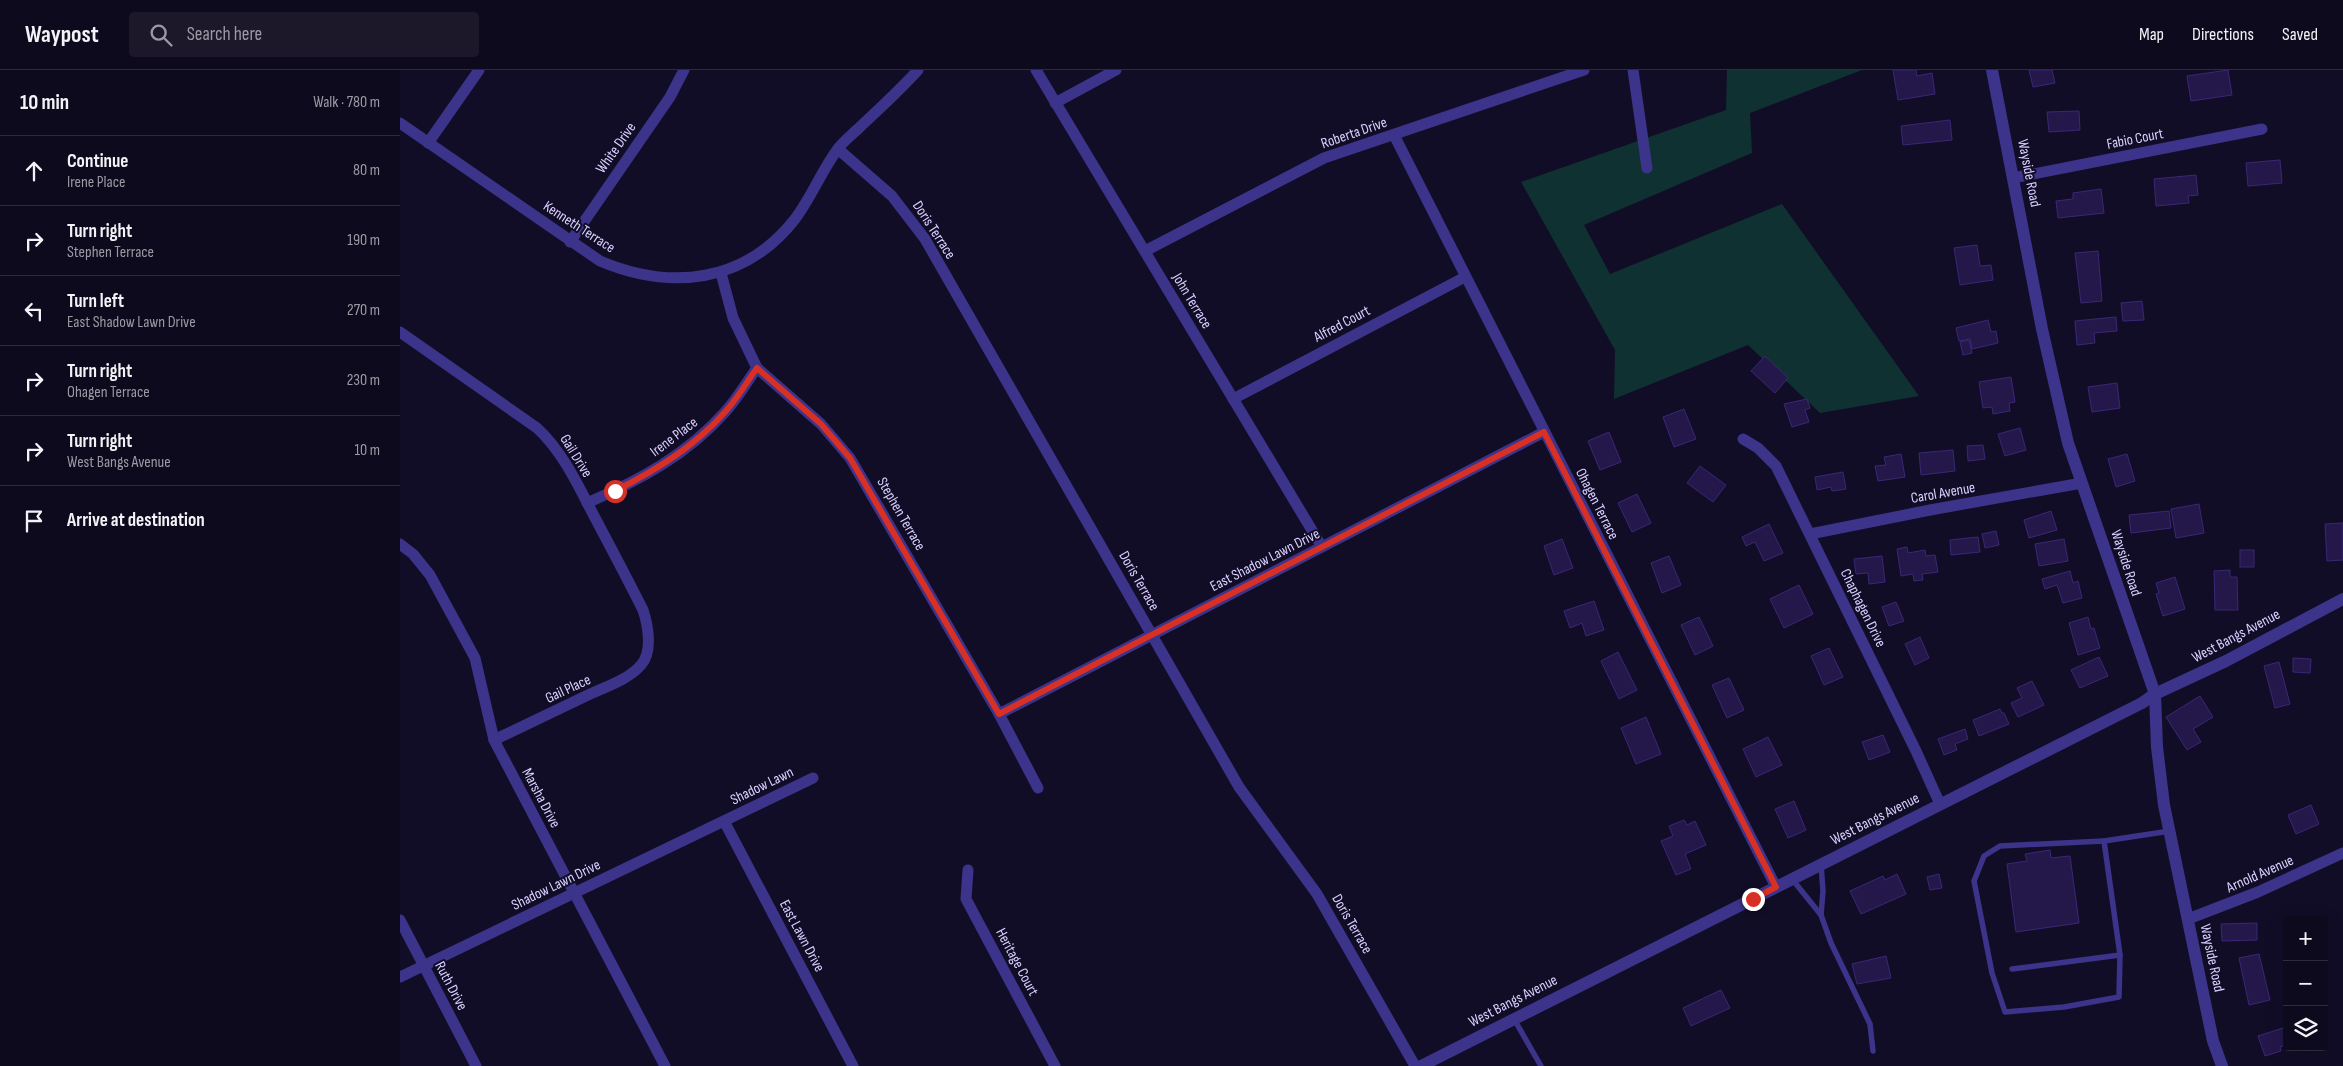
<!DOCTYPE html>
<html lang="en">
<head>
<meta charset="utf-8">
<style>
  :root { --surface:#0e0a1d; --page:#1c182a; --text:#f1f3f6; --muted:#9b9aa4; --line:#2e2b3b }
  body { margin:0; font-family:"Sofia Sans Condensed",sans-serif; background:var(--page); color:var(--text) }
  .controls { position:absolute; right:15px; bottom:15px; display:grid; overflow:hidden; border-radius:5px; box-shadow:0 5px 20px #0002 }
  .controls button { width:45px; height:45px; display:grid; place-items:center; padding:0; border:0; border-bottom:1px solid var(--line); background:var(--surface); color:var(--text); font:25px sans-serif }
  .stop { position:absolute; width:15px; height:15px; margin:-11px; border:4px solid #d93025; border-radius:50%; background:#fff }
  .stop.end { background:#d93025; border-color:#fff; box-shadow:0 1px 5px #0008 }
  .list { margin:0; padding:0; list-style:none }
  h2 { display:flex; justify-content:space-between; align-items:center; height:65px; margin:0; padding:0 20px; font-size:21px }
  h2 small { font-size:16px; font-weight:400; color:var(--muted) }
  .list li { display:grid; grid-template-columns:32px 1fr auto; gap:15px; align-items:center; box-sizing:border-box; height:70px; padding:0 20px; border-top:1px solid var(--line) }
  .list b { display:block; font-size:19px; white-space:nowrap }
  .list p { margin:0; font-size:16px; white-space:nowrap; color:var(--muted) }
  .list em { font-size:16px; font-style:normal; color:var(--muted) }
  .icon { flex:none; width:28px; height:28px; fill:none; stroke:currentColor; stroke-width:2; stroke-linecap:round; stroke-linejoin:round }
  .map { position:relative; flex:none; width:1943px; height:996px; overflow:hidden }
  header { display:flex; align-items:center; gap:30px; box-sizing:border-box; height:70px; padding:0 25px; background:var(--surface); border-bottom:1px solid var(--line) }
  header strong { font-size:24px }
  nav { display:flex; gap:28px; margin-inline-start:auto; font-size:18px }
  .search { width:350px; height:45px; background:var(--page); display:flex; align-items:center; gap:12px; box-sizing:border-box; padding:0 18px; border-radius:5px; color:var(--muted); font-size:19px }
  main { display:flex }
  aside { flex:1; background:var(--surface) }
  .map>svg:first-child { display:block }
  .green { fill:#0f3131 }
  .building { fill:#241749; stroke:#3b2777 }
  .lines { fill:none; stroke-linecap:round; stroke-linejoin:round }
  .service { stroke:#3b348a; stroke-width:5.5 }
  .minor { stroke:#3b348a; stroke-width:11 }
  .tertiary { stroke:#3b348a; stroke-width:12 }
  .route { stroke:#d93025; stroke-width:6 }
  .labels { text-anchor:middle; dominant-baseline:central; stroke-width:4; stroke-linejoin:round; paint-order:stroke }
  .street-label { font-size:15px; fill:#dad2ff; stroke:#120d27 }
</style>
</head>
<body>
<header>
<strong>Waypost</strong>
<div class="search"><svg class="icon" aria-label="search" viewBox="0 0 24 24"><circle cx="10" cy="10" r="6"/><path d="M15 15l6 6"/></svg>Search here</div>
<nav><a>Map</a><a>Directions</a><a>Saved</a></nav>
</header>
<main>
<aside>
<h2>10 min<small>Walk · 780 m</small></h2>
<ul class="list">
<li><svg class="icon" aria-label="ahead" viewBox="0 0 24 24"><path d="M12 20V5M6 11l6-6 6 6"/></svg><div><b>Continue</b><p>Irene Place</p></div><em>80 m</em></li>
<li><svg class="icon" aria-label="right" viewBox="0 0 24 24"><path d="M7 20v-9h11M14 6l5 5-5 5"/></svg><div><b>Turn right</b><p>Stephen Terrace</p></div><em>190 m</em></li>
<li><svg class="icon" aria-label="left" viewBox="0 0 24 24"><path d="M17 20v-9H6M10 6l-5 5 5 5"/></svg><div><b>Turn left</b><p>East Shadow Lawn Drive</p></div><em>270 m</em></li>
<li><svg class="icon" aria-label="right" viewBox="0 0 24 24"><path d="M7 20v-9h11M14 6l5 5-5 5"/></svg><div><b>Turn right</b><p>Ohagen Terrace</p></div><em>230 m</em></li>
<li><svg class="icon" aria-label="right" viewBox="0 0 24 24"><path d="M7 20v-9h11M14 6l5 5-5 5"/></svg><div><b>Turn right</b><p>West Bangs Avenue</p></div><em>10 m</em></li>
<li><svg class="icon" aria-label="arrive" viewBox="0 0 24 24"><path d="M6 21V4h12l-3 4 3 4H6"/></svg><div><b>Arrive at destination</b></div></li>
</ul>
</aside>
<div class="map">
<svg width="1943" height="996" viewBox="0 0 1943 996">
  <rect width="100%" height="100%" fill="#120d27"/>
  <path class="green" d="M1327,0H1462L1350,43L1352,83L1184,155L1210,204L1382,134L1519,326L1420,343L1348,275L1214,329L1215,280L1121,112L1326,40Z"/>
  <g class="building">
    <path d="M1493,0H1516L1517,6L1532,3L1535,24L1498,30Z"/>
    <path d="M1629,0H1652L1655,13L1633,17Z"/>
    <path d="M1828,0L1832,25L1791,31L1787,6Z"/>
    <path d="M1679,41L1680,60L1649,62L1647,42Z"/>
    <path d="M1550,50L1552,70L1503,75L1501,56Z"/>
    <path d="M1880,90L1882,113L1848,116L1846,93Z"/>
    <path d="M1796,105L1798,125L1788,126L1789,133L1756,136L1754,109Z"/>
    <path d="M1701,119L1704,143L1658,148L1656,131L1673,129V123Z"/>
    <path d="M1577,175L1580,196L1591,195L1593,210L1560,215L1554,178Z"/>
    <path d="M1698,181L1702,231L1681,233L1675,183Z"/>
    <path d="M1742,231L1744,250L1723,251L1721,233Z"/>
    <path d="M1716,247L1717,261L1694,263L1695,273L1677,275L1675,251Z"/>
    <path d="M1588,250L1591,262L1596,261L1598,273L1572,279L1570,269L1559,271L1556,258Z"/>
    <path d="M1569,270L1572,283L1563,285L1560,272Z"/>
    <path d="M1365,286L1388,308L1375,323L1351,301Z"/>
    <path d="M1611,307L1615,332L1609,333L1610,341L1593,344L1592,337L1583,338L1579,312Z"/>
    <path d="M1717,313L1720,338L1692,342L1688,317Z"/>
    <path d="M1407,329L1410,338L1405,340L1409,352L1392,357L1384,334Z"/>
    <path d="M1284,339L1296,369L1274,377L1263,347Z"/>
    <path d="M1620,358L1626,380L1605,386L1598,364Z"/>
    <path d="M1209,362L1221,392L1200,400L1188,371Z"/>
    <path d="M1583,375L1585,389L1568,391L1567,376Z"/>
    <path d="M1553,380L1555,401L1521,405L1519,383Z"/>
    <path d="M1501,384L1505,407L1478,411L1475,396L1486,395L1484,387Z"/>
    <path d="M1727,384L1735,411L1716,417L1708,389Z"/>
    <path d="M1300,396L1326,415L1313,432L1287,413Z"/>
    <path d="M1443,402L1446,419L1432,421L1431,417L1417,420L1415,407Z"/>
    <path d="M1237,424L1251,453L1232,462L1218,433Z"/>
    <path d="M1799,434L1804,463L1776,468L1771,439Z"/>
    <path d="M1651,441L1657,460L1629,468L1624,450Z"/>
    <path d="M1769,441L1771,458L1731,463L1729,445Z"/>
    <path d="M1943,453V490L1927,491L1925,454Z"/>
    <path d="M1369,454L1383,483L1364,491L1355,472L1346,476L1342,467Z"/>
    <path d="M1596,461L1599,475L1585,478L1582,464Z"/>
    <path d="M1578,467L1580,482L1551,485L1550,470Z"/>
    <path d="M1162,469L1173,498L1154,505L1144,476Z"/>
    <path d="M1664,469L1668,491L1639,496L1635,474Z"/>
    <path d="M1507,477L1508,483L1525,480L1526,486L1535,485L1538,502L1522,504L1523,510L1514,511L1513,504L1501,506L1497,479Z"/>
    <rect x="1840" y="480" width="14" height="17"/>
    <path d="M1269,486L1281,515L1262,523L1251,493Z"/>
    <path d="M1482,486L1485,512L1469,514L1468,503L1456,504L1454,489Z"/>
    <path d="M1830,500V507H1837L1838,540H1815L1814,501Z"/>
    <path d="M1670,501L1673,513L1678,511L1682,528L1663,533L1657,515L1645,519L1642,509Z"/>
    <path d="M1775,507L1785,539L1763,546L1756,524L1759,523L1756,513Z"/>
    <path d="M1399,515L1413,544L1384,558L1370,529Z"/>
    <path d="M1194,531L1204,560L1186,566L1182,553L1170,558L1164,541Z"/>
    <path d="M1496,532L1504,551L1489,556L1482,537Z"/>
    <path d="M1299,547L1313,576L1295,585L1281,555Z"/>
    <path d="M1688,547L1691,559L1694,558L1700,578L1678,585L1669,553Z"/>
    <path d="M1520,567L1529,588L1515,595L1505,574Z"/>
    <path d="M1429,578L1443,607L1424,615L1411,586Z"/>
    <path d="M1218,582L1237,620L1219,629L1201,591Z"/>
    <path d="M1699,587L1708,606L1680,618L1671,600Z"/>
    <path d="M1893,588L1911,589L1910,603L1893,602Z"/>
    <path d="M1879,592L1890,634L1875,638L1864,596Z"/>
    <path d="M1329,608L1344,640L1327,648L1312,615Z"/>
    <path d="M1632,611L1644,635L1618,647L1611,633L1622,628L1617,618Z"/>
    <path d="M1800,626L1813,647L1793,659L1801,672L1787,680L1766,647Z"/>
    <path d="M1600,639L1602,643H1604L1609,654L1579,666L1573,650Z"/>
    <path d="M1246,647L1261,684L1236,694L1221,658Z"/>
    <path d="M1565,659L1568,669L1555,674L1557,680L1544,685L1538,669Z"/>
    <path d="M1483,665L1490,682L1469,690L1462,672Z"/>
    <path d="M1368,667L1382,695L1356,707L1343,679Z"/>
    <path d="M1394,731L1406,760L1388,768L1375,739Z"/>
    <path d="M1911,735L1919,754L1896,764L1888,745Z"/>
    <path d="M1284,750L1287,755L1295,751L1306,775L1285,784L1291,799L1276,805L1261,771L1273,766L1269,756Z"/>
    <path d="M1650,780L1651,788L1670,786L1679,853L1616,862L1607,794L1627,791L1625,784Z"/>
    <path d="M1497,804L1506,824L1461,844L1450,821L1483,806L1485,810Z"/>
    <path d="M1539,804L1542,818L1530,820L1527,807Z"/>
    <path d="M1857,853V870L1822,871L1821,854Z"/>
    <path d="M1859,884L1870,930L1849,935L1839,888Z"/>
    <path d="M1486,886L1491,908L1457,914L1452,894Z"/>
    <path d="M1321,920L1330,938L1291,956L1283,938Z"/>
    <path d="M1886,957L1887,975L1880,977L1881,981L1865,986L1858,966Z"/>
  </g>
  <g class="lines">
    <g class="service">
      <path d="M1704,771L1600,776L1584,786L1574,811L1592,903L1605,942L1664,937L1719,927L1720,885"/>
      <path d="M1392,809L1421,845L1431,873L1470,954L1473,981"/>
      <path d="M1421,845L1423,821L1421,794"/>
      <path d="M1612,899L1720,885L1704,771L1770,761"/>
      <path d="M1114,949L1141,996"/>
    </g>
    <g class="minor">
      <path d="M636,0L922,477"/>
      <path d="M1233,0L1247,98"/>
      <path d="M655,33L716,0"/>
      <path d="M0,53L200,191C271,221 345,213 395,149C411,128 421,102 437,80C443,71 453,64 461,56C480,38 500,20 518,0"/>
      <path d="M994,65L1376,817"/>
      <path d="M28,73L79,0"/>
      <path d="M438,79L492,126L525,169L839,717L917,824L1015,996"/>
      <path d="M1613,108L1862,59"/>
      <path d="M170,172L270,27L284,0"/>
      <path d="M745,181L924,88L1184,0"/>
      <path d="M321,203L333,248L357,298L421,354L450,388L599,644L638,718"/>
      <path d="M0,262L137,358C162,381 177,413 193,444C210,476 227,508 243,540C248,555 253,582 241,595C228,610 205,617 188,625C157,640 126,655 94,670"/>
      <path d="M833,329L1065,207"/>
      <path d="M1343,369L1358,378L1376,396L1516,681L1540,734"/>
      <path d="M187,433C238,411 287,385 325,342C337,329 346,313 357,298"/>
      <path d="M1410,464L1530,440L1682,413"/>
      <path d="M0,474L13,484L30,505L75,588L94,670L265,996"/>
      <path d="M599,644L1144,362"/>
      <path d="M324,751L453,996"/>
      <path d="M568,800L566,829L655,996"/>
      <path d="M1788,849L1858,822L1943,783"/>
      <path d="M0,850L76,996"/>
      <path d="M0,907L413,708"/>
    </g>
    <g class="tertiary">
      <path d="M1592,0L1642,259L1668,373L1755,624L1757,677L1764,735L1813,971L1822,996"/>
      <path d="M1021,996L1742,633L1755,624L1826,591L1943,529"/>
    </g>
  </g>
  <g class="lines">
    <path class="route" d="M215,421C256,400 294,377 325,342C337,329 346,313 357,298L421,354L450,388L599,644L1144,362L1376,817L1353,829"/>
  </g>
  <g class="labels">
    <g class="street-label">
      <text transform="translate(954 63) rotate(-19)">Roberta Drive</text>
      <text transform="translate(1735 69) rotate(-11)">Fabio Court</text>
      <text transform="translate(216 78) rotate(-55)">White Drive</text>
      <text transform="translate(1629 103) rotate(79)">Wayside Road</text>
      <text transform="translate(179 157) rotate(33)">Kenneth Terrace</text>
      <text transform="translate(534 160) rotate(57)">Doris Terrace</text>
      <text transform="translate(792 231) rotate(59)">John Terrace</text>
      <text transform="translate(942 254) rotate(-28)">Alfred Court</text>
      <text transform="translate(274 367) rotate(-37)">Irene Place</text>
      <text transform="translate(176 386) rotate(58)">Gail Drive</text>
      <text transform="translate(1543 423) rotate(-10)">Carol Avenue</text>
      <text transform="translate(1197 434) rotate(63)">Ohagen Terrace</text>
      <text transform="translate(501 444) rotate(60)">Stephen Terrace</text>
      <text transform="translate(865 490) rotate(-27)">East Shadow Lawn Drive</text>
      <text transform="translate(1726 493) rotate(72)">Wayside Road</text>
      <text transform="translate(739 511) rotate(60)">Doris Terrace</text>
      <text transform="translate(1463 538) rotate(64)">Chaphagen Drive</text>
      <text transform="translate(1836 566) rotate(-28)">West Bangs Avenue</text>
      <text transform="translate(168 619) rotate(-25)">Gail Place</text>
      <text transform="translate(362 716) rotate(-26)">Shadow Lawn</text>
      <text transform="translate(141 728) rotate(62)">Marsha Drive</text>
      <text transform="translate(1475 749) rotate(-27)">West Bangs Avenue</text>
      <text transform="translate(1860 804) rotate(-24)">Arnold Avenue</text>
      <text transform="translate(156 815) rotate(-26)">Shadow Lawn Drive</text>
      <text transform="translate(952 854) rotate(60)">Doris Terrace</text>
      <text transform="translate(402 866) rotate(62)">East Lawn Drive</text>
      <text transform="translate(1812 888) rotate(78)">Wayside Road</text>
      <text transform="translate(617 892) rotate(62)">Heritage Court</text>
      <text transform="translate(51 916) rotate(62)">Ruth Drive</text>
      <text transform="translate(1113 931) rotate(-27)">West Bangs Avenue</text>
    </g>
  </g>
</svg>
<div class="controls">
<button>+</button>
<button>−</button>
<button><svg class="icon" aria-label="layers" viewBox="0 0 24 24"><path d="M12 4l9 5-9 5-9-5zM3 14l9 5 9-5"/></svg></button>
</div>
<div class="stop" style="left:215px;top:421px"></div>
<div class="stop end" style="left:1353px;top:829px"></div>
</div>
</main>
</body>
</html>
